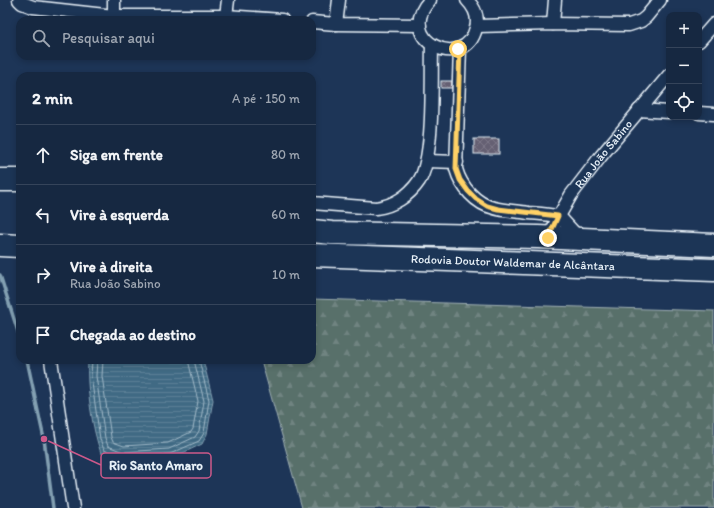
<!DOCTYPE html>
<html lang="pt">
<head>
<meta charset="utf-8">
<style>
  :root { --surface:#162841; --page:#23344c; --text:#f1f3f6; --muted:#9ea6b1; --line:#35445a }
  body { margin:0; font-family:Itim,sans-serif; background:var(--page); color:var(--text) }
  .controls { position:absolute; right:12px; top:12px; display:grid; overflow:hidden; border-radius:8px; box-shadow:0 2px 6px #0003 }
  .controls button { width:36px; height:36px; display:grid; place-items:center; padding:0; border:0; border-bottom:1px solid var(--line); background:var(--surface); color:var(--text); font:20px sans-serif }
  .stop { position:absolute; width:12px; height:12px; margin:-9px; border:3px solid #ffd166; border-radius:50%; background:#fff }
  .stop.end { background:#ffd166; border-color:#fff; box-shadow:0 1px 4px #0008 }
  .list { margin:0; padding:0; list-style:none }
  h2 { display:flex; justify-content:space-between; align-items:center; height:52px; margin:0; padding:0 16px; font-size:17px }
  h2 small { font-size:13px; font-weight:400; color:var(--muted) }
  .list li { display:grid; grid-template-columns:26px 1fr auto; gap:12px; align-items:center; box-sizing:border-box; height:60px; padding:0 16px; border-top:1px solid var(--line) }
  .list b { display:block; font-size:15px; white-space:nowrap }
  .list p { margin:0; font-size:13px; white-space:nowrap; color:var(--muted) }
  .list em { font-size:13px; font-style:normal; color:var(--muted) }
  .icon { flex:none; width:22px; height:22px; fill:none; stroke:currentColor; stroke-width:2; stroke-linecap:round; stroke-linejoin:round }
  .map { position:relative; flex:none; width:714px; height:508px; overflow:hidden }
  .search { position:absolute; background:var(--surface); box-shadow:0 2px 6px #0003; left:16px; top:16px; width:300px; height:44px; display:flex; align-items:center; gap:10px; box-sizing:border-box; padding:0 14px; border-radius:12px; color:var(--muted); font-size:15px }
  .panel { position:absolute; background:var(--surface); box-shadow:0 2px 6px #0003; left:16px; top:72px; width:300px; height:292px; border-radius:12px }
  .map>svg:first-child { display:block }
  .forest { fill:url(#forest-firs); stroke:#a0b0b2 }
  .water { fill:url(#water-rules); stroke:#83a0b2 }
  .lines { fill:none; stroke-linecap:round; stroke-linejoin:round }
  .shore { stroke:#a4bbca; stroke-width:1 }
  .stream { stroke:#83a0b2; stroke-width:3.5 }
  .building { fill:url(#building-cross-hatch); stroke:#e8f1f8 }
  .street-casing { stroke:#e8f1f8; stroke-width:15 }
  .highway-casing { stroke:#e8f1f8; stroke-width:25 }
  .street { stroke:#1d3557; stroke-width:12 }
  .highway { stroke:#1d3557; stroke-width:22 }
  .route { stroke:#ffd166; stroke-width:5 }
  .labels { text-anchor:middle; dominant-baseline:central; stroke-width:3; stroke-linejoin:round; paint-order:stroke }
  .street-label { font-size:12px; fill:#e8f1f8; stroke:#1d3557 }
  .leader { fill:none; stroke:#cd598a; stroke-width:1.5 }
  .callout-dot { fill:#cd598a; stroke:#1d3557; stroke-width:1.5 }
  .callout { fill:#1d3557; stroke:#cd598a; stroke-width:1.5 }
  .callout-label { font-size:13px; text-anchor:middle; font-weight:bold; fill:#e8f1f8 }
</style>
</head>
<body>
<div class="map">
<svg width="714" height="508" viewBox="0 0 714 508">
  <defs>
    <pattern id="forest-firs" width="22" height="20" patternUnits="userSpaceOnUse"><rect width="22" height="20" fill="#586f6b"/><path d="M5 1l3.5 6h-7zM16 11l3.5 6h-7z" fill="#708481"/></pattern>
    <pattern id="water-rules" width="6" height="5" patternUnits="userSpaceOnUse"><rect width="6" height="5" fill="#3f6a84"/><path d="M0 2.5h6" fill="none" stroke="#5b8096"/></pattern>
    <pattern id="building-cross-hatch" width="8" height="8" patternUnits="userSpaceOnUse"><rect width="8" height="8" fill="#656073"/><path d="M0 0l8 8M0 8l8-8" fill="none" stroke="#7b7788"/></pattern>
  </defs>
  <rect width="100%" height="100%" fill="#1d3557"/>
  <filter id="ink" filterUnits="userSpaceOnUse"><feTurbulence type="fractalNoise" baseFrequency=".025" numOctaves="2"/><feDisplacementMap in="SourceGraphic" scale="8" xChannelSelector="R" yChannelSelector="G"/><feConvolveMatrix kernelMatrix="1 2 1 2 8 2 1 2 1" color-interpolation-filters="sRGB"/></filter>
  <g filter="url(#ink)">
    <path class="forest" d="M312,299L714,311V508H302L261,360H312Z"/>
    <path class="water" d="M88,360H203L213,400L207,434L202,444L172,458L121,462L101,453C92,429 86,386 88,360Z"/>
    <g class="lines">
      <g class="shore">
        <path d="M92,360L91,376L100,439L104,450L122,457L170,454L199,441L204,433L209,400L199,360"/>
        <path d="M97,360L96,376L105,438L108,446L123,452L169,449L195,437L199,431L204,401L194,360"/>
        <path d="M103,360L102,376L111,437L113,442L124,446L168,443L191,432L193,429L198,401L188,360"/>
      </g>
      <g class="stream">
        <path d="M0,275L20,338"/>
        <path d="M27,360L44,439L53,508"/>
      </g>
    </g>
    <g class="building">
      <rect x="441" y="81" width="11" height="7"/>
      <rect x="474" y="139" width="25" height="15"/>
    </g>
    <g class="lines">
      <defs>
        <g id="street">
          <path d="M19,0L22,3L33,7L114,16H226L282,20"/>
          <path d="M430,0C393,40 465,74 476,28C479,17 474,7 467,0"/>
          <path d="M114,16V0"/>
          <path d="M226,16L228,0"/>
          <path d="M312,22L336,24L420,25"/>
          <path d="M336,24L339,0"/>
          <path d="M553,24L555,0"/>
          <path d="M477,26L553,24L629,25L641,21L646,17L660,0"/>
          <path d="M699,41L714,24"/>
          <path d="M460,48L456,169C461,187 476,204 494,208C504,211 516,211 528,213C538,213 548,215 559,216L580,239"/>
          <path d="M639,110L669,112"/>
          <path d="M699,113L714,114"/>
          <path d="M427,161L457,162"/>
          <path d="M312,203L376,208C393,206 409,196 419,181C435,157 431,76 432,45"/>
          <path id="s1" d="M548,239L559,216L571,195L601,156L669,75"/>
          <path d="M51,360L73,508"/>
        </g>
        <g id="highway">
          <path d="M0,180H20"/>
          <path d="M312,231L332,233L538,237L714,245"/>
          <path d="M0,245L20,246"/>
          <path id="s2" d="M312,255L714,270"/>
        </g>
      </defs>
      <use href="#street" class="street-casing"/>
      <use href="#highway" class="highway-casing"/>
      <use href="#street" class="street"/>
      <use href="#highway" class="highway"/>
    </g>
  </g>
  <g class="lines" filter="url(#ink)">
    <path class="route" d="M458,49L460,48L456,169L460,180L468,191L476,199L487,206L498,209L558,216L548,238"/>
  </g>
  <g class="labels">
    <g class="street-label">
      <text stroke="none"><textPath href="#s1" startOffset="102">Rua João Sabino</textPath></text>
      <text stroke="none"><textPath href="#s2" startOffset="201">Rodovia Doutor Waldemar de Alcântara</textPath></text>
    </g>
  </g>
  <path class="leader" d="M44 439L101 465"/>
  <circle class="callout-dot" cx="44" cy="439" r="4"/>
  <rect class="callout" x="101" y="453" width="110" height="25" rx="4"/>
  <g class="callout-label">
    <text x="156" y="470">Rio Santo Amaro</text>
  </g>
</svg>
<div class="controls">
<button>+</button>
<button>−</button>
<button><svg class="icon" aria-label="locate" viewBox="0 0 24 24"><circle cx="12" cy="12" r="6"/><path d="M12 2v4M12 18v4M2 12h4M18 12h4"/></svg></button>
</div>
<div class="stop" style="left:458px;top:49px"></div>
<div class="stop end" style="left:548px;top:238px"></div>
<div class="search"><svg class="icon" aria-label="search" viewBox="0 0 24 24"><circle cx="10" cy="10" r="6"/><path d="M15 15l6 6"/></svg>Pesquisar aqui</div>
<section class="panel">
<h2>2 min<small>A pé · 150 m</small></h2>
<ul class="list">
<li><svg class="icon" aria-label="ahead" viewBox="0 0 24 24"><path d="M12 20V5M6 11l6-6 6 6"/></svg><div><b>Siga em frente</b></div><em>80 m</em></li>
<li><svg class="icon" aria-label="left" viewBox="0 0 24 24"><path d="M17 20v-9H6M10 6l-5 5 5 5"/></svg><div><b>Vire à esquerda</b></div><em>60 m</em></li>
<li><svg class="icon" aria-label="right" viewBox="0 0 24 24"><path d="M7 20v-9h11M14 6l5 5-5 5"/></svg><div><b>Vire à direita</b><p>Rua João Sabino</p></div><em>10 m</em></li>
<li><svg class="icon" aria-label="arrive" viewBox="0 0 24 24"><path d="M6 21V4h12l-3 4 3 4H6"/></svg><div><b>Chegada ao destino</b></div></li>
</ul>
</section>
</div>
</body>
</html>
